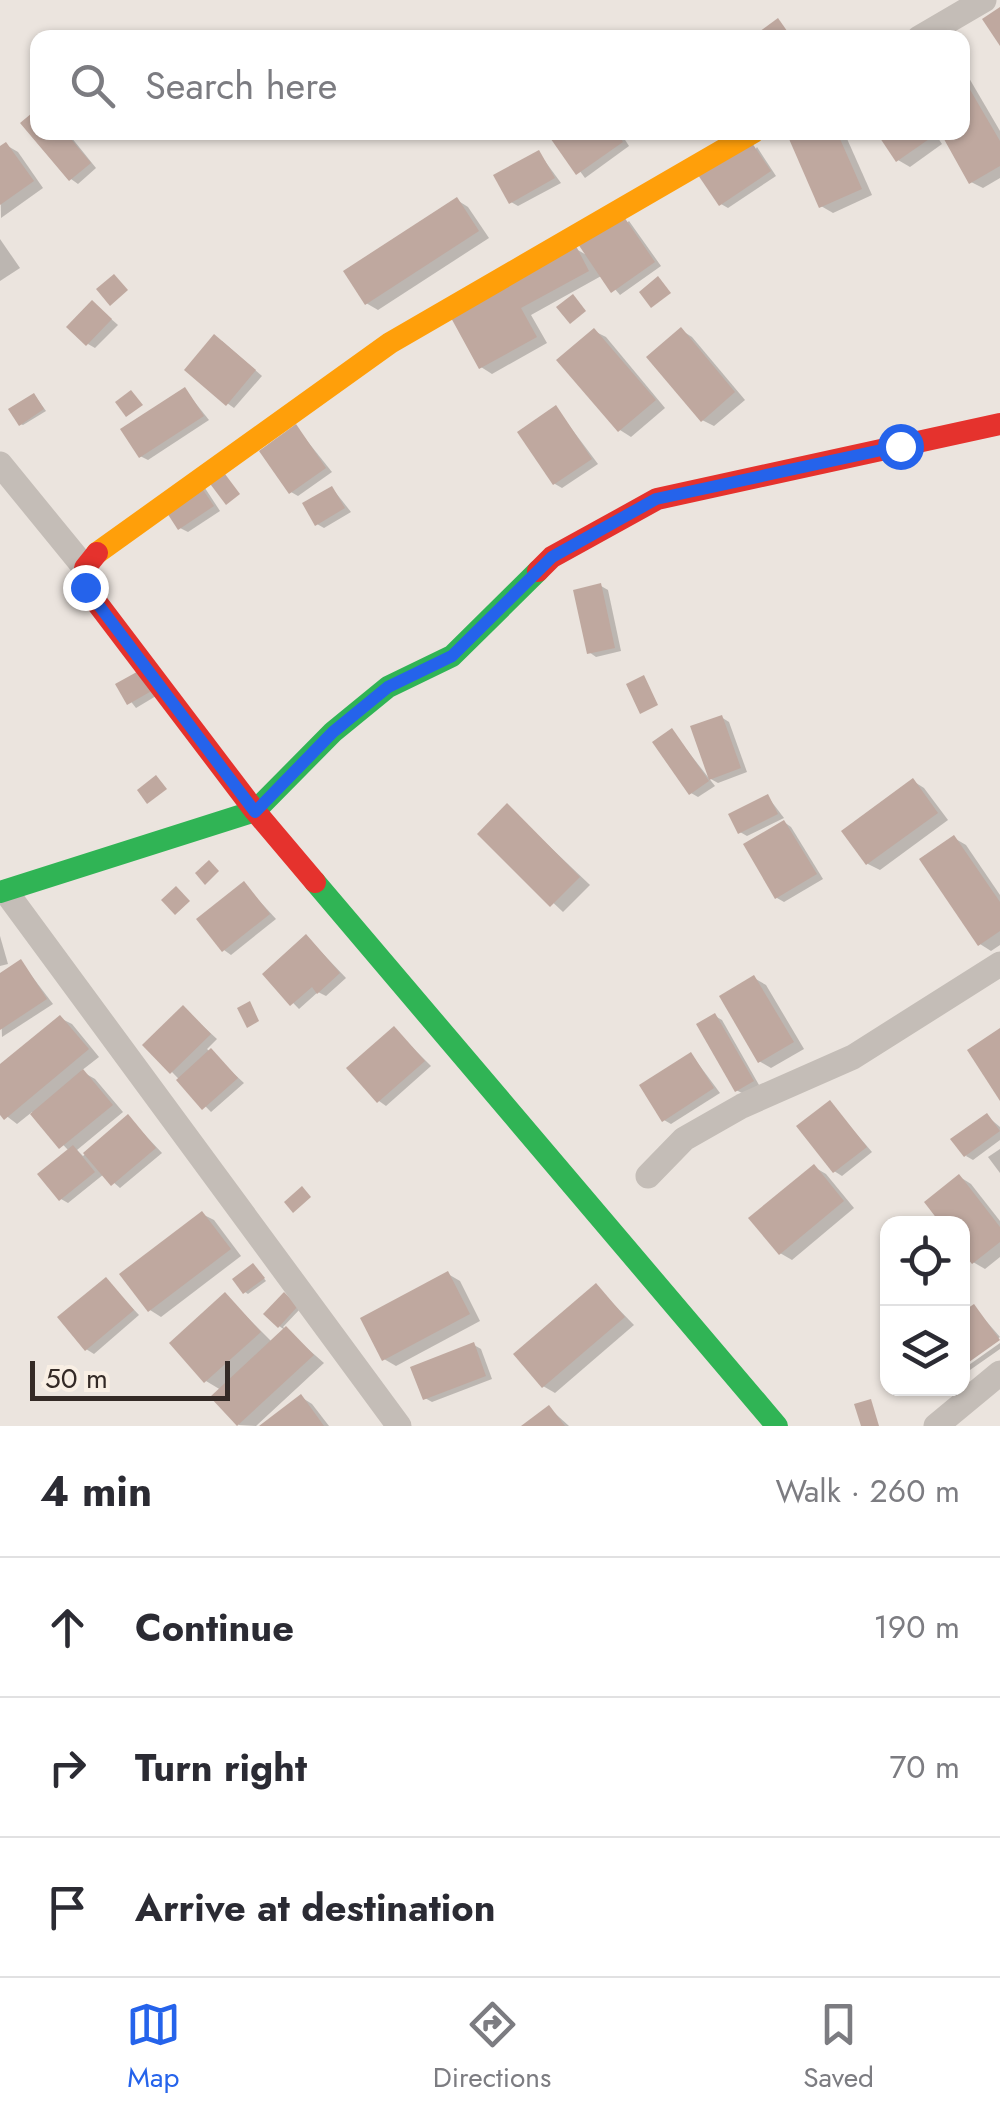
<!DOCTYPE html>
<html lang="en">
<head>
<meta charset="utf-8">
<style>
  :root { --surface:#fff; --page:#f2f2f3; --text:#2b2b33; --muted:#7c7c81; --line:#e1e1e2; --accent:#2563eb }
  body { margin:0; font-family:Jost,sans-serif; background:var(--page); color:var(--text) }
  .controls { position:absolute; right:30px; bottom:30px; display:grid; overflow:hidden; border-radius:20px; box-shadow:0 2px 8px #0004 }
  .controls button { width:90px; height:90px; display:grid; place-items:center; padding:0; border:0; border-bottom:2px solid var(--line); background:var(--surface); color:var(--text); font:50px sans-serif }
  .scale { position:absolute; left:30px; bottom:25px; width:200px; box-sizing:border-box; padding-left:10px; border:5px solid #342a26; border-top:0; font-size:28px; line-height:35px; white-space:nowrap; color:#342a26; -webkit-text-stroke:8px #f9efe4; paint-order:stroke }
  .stop { position:absolute; width:30px; height:30px; margin:-22px; border:8px solid #2563eb; border-radius:50%; background:#fff }
  .stop.end { background:#2563eb; border-color:#fff; box-shadow:0 2px 10px #0008 }
  .list { margin:0; padding:0; list-style:none }
  h2 { display:flex; justify-content:space-between; align-items:center; height:130px; margin:0; padding:0 40px; font-size:42px }
  h2 small { font-size:32px; font-weight:400; color:var(--muted) }
  .list li { display:grid; grid-template-columns:65px 1fr auto; gap:30px; align-items:center; box-sizing:border-box; height:140px; padding:0 40px; border-top:2px solid var(--line) }
  .list b { display:block; font-size:38px; white-space:nowrap }
  .list em { font-size:32px; font-style:normal; color:var(--muted) }
  .icon { flex:none; width:55px; height:55px; fill:none; stroke:currentColor; stroke-width:2; stroke-linecap:round; stroke-linejoin:round }
  .map { position:relative; flex:none; width:1000px; height:1426px; overflow:hidden }
  .search { position:absolute; background:var(--surface); box-shadow:0 2px 8px #0004; left:30px; right:30px; top:30px; height:110px; display:flex; align-items:center; gap:25px; box-sizing:border-box; padding:0 35px; border-radius:20px; color:var(--muted); font-size:38px }
  .sheet { height:550px; background:var(--surface) }
  nav { display:flex; justify-content:space-around; align-items:center; box-sizing:border-box; height:140px; border-top:2px solid var(--line); background:var(--surface); font-size:28px; color:var(--muted) }
  nav a { display:grid; justify-items:center; gap:5px }
  nav .on { color:var(--accent) }
  .map>svg:first-child { display:block }
  .shadow { fill:#0003 }
  .building { fill:#bfa89f }
  .lines { fill:none; stroke-linecap:round; stroke-linejoin:round }
  .street { stroke:#c4bdb7; stroke-width:25 }
  .fast { stroke:#30b455; stroke-width:22 }
  .slow { stroke:#ff9f0a; stroke-width:22 }
  .jam { stroke:#e5322d; stroke-width:22 }
  .route { stroke:#2563eb; stroke-width:12 }
</style>
</head>
<body>
<div class="map">
<svg width="1000" height="1426" viewBox="0 0 1000 1426">
  <rect width="100%" height="100%" fill="#ebe4de"/>
  <g class="shadow">
    <path d="M962,66L1000,131V178L983,188L971,182L962,132Z"/>
    <path d="M23,123L38,132H67L96,168L78,184L71,179Z"/>
    <path d="M551,132H620L629,146L585,178Z"/>
    <path d="M789,132H844L872,195L833,213L821,206Z"/>
    <path d="M879,132H934L942,144L910,167L898,160Z"/>
    <path d="M6,145L18,152L43,188L1,218L0,149Z"/>
    <path d="M757,147L776,176L728,208L721,204Z"/>
    <path d="M539,153L561,183L518,206L511,202Z"/>
    <path d="M457,200L468,207L489,238L378,310L366,303Z"/>
    <path d="M629,221L661,266L620,295L603,275L531,315L547,343L492,374L481,367L453,317L576,249L590,257Z"/>
    <path d="M0,239L20,268L0,281Z"/>
    <path d="M93,303L118,325L95,348L88,344Z"/>
    <path d="M681,330L692,337L745,400L714,426L702,420Z"/>
    <path d="M594,331L606,337L665,408L631,437L620,430L560,360Z"/>
    <path d="M222,341L262,376L234,408L227,403Z"/>
    <path d="M185,390L209,420L148,460L140,456Z"/>
    <path d="M36,397L46,411L23,425L20,424Z"/>
    <path d="M556,408L598,464L562,488L555,484Z"/>
    <path d="M296,427L332,472L298,496L291,492Z"/>
    <path d="M203,485L220,511L188,532L180,528Z"/>
    <path d="M332,488L351,512L324,528L317,524Z"/>
    <path d="M601,586L608,590L621,651L596,657L589,652Z"/>
    <path d="M118,685L161,693L136,708Z"/>
    <path d="M721,717L729,722L747,772L718,783L709,778Z"/>
    <path d="M672,731L715,786L698,797L691,793Z"/>
    <path d="M913,781L924,788L948,820L880,870L868,864L845,832Z"/>
    <path d="M768,797L784,818L747,836L740,832Z"/>
    <path d="M507,806L590,885L563,912L480,834Z"/>
    <path d="M784,822L791,827L823,879L784,902L777,898Z"/>
    <path d="M954,838L966,845L1000,895V945L991,951L980,944Z"/>
    <path d="M244,884L276,919L231,955L224,950Z"/>
    <path d="M0,936L8,964L0,966Z"/>
    <path d="M307,937L346,978L326,996L318,992L299,1009L265,974Z"/>
    <path d="M21,962L53,1004L2,1037L0,976Z"/>
    <path d="M754,978L766,985L804,1049L771,1068L759,1061Z"/>
    <path d="M183,1008L217,1039L207,1049L244,1083L211,1112L172,1072Z"/>
    <path d="M715,1016L722,1020L759,1085L744,1094L736,1090Z"/>
    <path d="M60,1018L72,1024L99,1057L81,1071L95,1079L123,1112L77,1150L83,1156L128,1117L162,1153L120,1188L104,1174L68,1203L61,1199L69,1151L32,1112L17,1124L0,1111V1068Z"/>
    <path d="M394,1029L431,1066L386,1106L379,1101Z"/>
    <path d="M691,1054L720,1093L671,1124L664,1120Z"/>
    <path d="M830,1103L872,1152L842,1176L834,1171Z"/>
    <path d="M987,1116L1000,1127V1140L973,1160L966,1156Z"/>
    <path d="M1000,1149V1173L988,1157Z"/>
    <path d="M814,1167L826,1174L854,1208L792,1260L780,1253Z"/>
    <path d="M960,1177L971,1184L1000,1221V1257L985,1269L973,1262L962,1224Z"/>
    <path d="M202,1214L214,1220L241,1256L161,1317L150,1310Z"/>
    <path d="M256,1268L266,1281L248,1294L245,1292Z"/>
    <path d="M448,1274L460,1281L480,1321L396,1366L384,1359Z"/>
    <path d="M106,1280L139,1315L94,1354L86,1349Z"/>
    <path d="M596,1286L634,1325L555,1393L543,1386Z"/>
    <path d="M225,1295L272,1342L285,1330L279,1326L284,1295L300,1309L283,1327L324,1363L256,1426L239,1425L213,1397L221,1390L206,1381Z"/>
    <path d="M974,1307L1000,1337L962,1364Z"/>
    <path d="M1000,1343V1349L970,1370L966,1367Z"/>
    <path d="M474,1345L481,1349L492,1379L432,1402L425,1398Z"/>
    <path d="M301,1397L312,1404L329,1426H263Z"/>
    <path d="M549,1408L569,1426H525Z"/>
  </g>
  <g class="building">
    <path d="M1000,7V46L982,19Z"/>
    <path d="M778,18L792,38H751Z"/>
    <path d="M962,76L1000,141V166L969,184L940,132H962Z"/>
    <path d="M38,108V132H65L91,163L69,181L20,123Z"/>
    <path d="M546,132H617L623,142L576,175Z"/>
    <path d="M786,132H837L862,189L819,208Z"/>
    <path d="M876,132H929L932,137L896,162Z"/>
    <path d="M750,140L771,171L719,206L698,175Z"/>
    <path d="M6,142L34,181L0,205V146Z"/>
    <path d="M539,150L555,178L509,204L493,175Z"/>
    <path d="M457,197L479,231L365,305L343,271Z"/>
    <path d="M622,214L655,262L611,293L578,244Z"/>
    <path d="M576,246L589,271L521,308L537,337L479,369L450,316Z"/>
    <path d="M114,274L128,290L110,306L96,289Z"/>
    <path d="M658,276L671,293L651,308L639,292Z"/>
    <path d="M573,294L586,311L570,324L556,307Z"/>
    <path d="M92,300L112,319L86,346L66,327Z"/>
    <path d="M681,327L735,392L701,422L646,357Z"/>
    <path d="M594,328L656,400L618,432L556,360Z"/>
    <path d="M214,334L256,370L226,406L184,370Z"/>
    <path d="M185,387L204,416L139,458L120,429Z"/>
    <path d="M131,390L143,405L126,417L115,402Z"/>
    <path d="M34,393L44,409L19,426L8,409Z"/>
    <path d="M556,405L592,459L553,485L517,432Z"/>
    <path d="M296,424L326,468L289,494L259,451Z"/>
    <path d="M219,466L240,494L226,505L205,477Z"/>
    <path d="M195,478L214,506L178,530L160,502Z"/>
    <path d="M332,486L345,508L315,526L302,503Z"/>
    <path d="M601,583L615,648L587,654L573,590Z"/>
    <path d="M144,668L155,689L127,705L115,684Z"/>
    <path d="M644,675L658,705L640,714L626,684Z"/>
    <path d="M722,715L741,768L709,780L690,726Z"/>
    <path d="M672,728L709,781L689,795L652,742Z"/>
    <path d="M156,775L167,789L147,804L137,790Z"/>
    <path d="M913,778L938,813L866,865L841,831Z"/>
    <path d="M768,794L778,814L738,834L728,814Z"/>
    <path d="M507,803L580,877L550,907L477,834Z"/>
    <path d="M784,820L817,874L775,899L743,844Z"/>
    <path d="M954,835L1000,902V931L978,946L919,859Z"/>
    <path d="M209,860L219,871L205,885L195,873Z"/>
    <path d="M244,881L270,914L222,952L196,919Z"/>
    <path d="M176,886L190,901L175,915L161,900Z"/>
    <path d="M306,934L340,973L317,994L312,987L290,1006L262,974Z"/>
    <path d="M21,959L47,999L0,1030V973Z"/>
    <path d="M754,975L794,1042L758,1063L719,996Z"/>
    <path d="M250,1001L259,1021L247,1028L237,1008Z"/>
    <path d="M183,1005L211,1034L170,1074L142,1045Z"/>
    <path d="M715,1013L754,1081L735,1092L696,1024Z"/>
    <path d="M60,1015L89,1049L4,1120L0,1115V1064Z"/>
    <path d="M394,1026L425,1061L377,1103L346,1068Z"/>
    <path d="M1000,1028V1101L967,1050Z"/>
    <path d="M211,1048L238,1078L202,1110L176,1080Z"/>
    <path d="M691,1052L714,1088L662,1122L639,1085Z"/>
    <path d="M83,1069L113,1105L59,1149L30,1114Z"/>
    <path d="M830,1100L867,1147L833,1173L796,1126Z"/>
    <path d="M987,1113L1000,1131L964,1157L950,1139Z"/>
    <path d="M128,1114L156,1148L111,1186L83,1153Z"/>
    <path d="M73,1145L95,1172L59,1201L37,1174Z"/>
    <path d="M814,1164L844,1201L779,1255L748,1218Z"/>
    <path d="M959,1174L1000,1227V1242L972,1264L962,1252V1224H941L924,1202Z"/>
    <path d="M302,1186L311,1197L293,1213L284,1202Z"/>
    <path d="M202,1211L231,1249L148,1312L119,1274Z"/>
    <path d="M253,1263L265,1278L243,1294L232,1279Z"/>
    <path d="M448,1271L470,1314L382,1361L360,1318Z"/>
    <path d="M106,1277L134,1310L85,1351L57,1317Z"/>
    <path d="M596,1283L625,1317L542,1388L513,1354Z"/>
    <path d="M225,1292L261,1332L204,1383L169,1343Z"/>
    <path d="M284,1292L298,1306L278,1328L263,1314Z"/>
    <path d="M974,1304L1000,1340L962,1367V1312Z"/>
    <path d="M286,1326L314,1355L237,1426L210,1397Z"/>
    <path d="M474,1342L486,1376L423,1400L410,1367Z"/>
    <path d="M301,1394L324,1426H259Z"/>
    <path d="M871,1399L879,1426H861L854,1404Z"/>
    <path d="M549,1405L565,1426H521Z"/>
  </g>
  <g class="lines">
    <g class="street">
      <path d="M919,38L984,0"/>
      <path d="M0,464L85,568"/>
      <path d="M6,892L399,1426"/>
      <path d="M648,1176L684,1139L742,1106L853,1057L1000,964"/>
      <path d="M936,1426L1000,1373"/>
    </g>
    <g class="fast">
      <path d="M315,882L777,1426"/>
      <path d="M0,892L255,811L333,732L388,687L452,656L538,571"/>
    </g>
    <path class="slow" d="M97,553L390,343L754,132"/>
    <g class="jam">
      <path d="M97,553L85,568V587L255,811L315,882"/>
      <path d="M538,571L552,557L657,499L1000,424"/>
    </g>
  </g>
  <g class="lines">
    <path class="route" d="M85,587L255,812L333,732L388,687L452,656L552,557L656,499L900,446"/>
  </g>
</svg>
<div class="controls">
<button><svg class="icon" aria-label="locate" viewBox="0 0 24 24"><circle cx="12" cy="12" r="6"/><path d="M12 2v4M12 18v4M2 12h4M18 12h4"/></svg></button>
<button><svg class="icon" aria-label="layers" viewBox="0 0 24 24"><path d="M12 4l9 5-9 5-9-5zM3 14l9 5 9-5"/></svg></button>
</div>
<div class="scale">50 m</div>
<div class="stop" style="left:900px;top:446px"></div>
<div class="stop end" style="left:85px;top:587px"></div>
<div class="search"><svg class="icon" aria-label="search" viewBox="0 0 24 24"><circle cx="10" cy="10" r="6"/><path d="M15 15l6 6"/></svg>Search here</div>
</div>
<section class="sheet">
<h2>4 min<small>Walk · 260 m</small></h2>
<ul class="list">
<li><svg class="icon" aria-label="ahead" viewBox="0 0 24 24"><path d="M12 20V5M6 11l6-6 6 6"/></svg><div><b>Continue</b></div><em>190 m</em></li>
<li><svg class="icon" aria-label="right" viewBox="0 0 24 24"><path d="M7 20v-9h11M14 6l5 5-5 5"/></svg><div><b>Turn right</b></div><em>70 m</em></li>
<li><svg class="icon" aria-label="arrive" viewBox="0 0 24 24"><path d="M6 21V4h12l-3 4 3 4H6"/></svg><div><b>Arrive at destination</b></div></li>
</ul>
</section>
<nav>
<a class="on"><svg class="icon" aria-label="map" viewBox="0 0 24 24"><path d="M3 6l6-2 6 2 6-2v14l-6 2-6-2-6 2zM9 4v14M15 6v14"/></svg>Map</a>
<a><svg class="icon" aria-label="directions" viewBox="0 0 24 24"><path d="M12 3l9 9-9 9-9-9zM9 14v-3h6M13 9l2 2-2 2"/></svg>Directions</a>
<a><svg class="icon" aria-label="saved" viewBox="0 0 24 24"><path d="M7 4h10v16l-5-4-5 4z"/></svg>Saved</a>
</nav>
</body>
</html>
